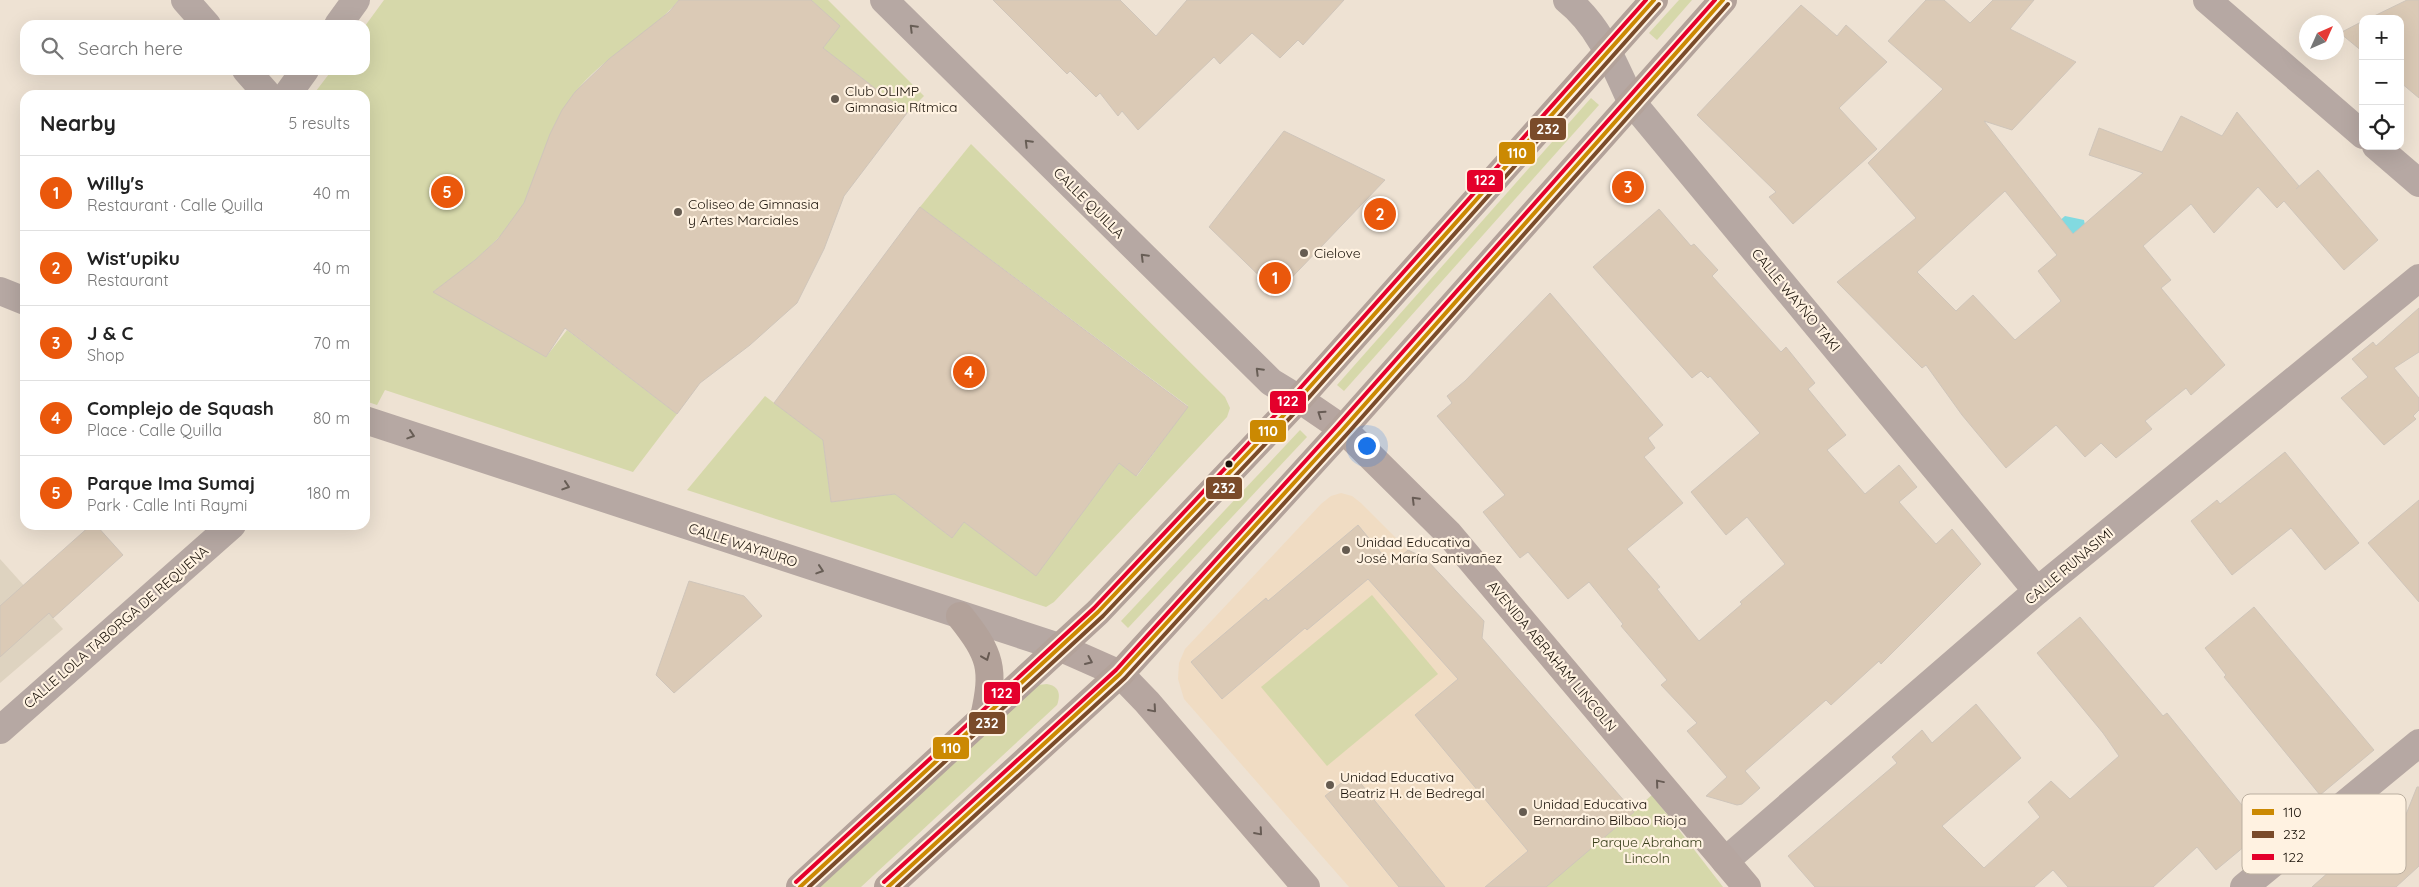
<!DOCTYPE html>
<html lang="en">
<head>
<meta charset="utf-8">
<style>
  :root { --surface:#fff; --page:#f6f6f6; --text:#222; --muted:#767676; --line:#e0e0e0; --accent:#ea580c }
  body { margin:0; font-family:Quicksand,sans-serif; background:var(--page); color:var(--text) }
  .controls { position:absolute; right:15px; top:15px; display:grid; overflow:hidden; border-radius:10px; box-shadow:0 5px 20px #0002 }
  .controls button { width:45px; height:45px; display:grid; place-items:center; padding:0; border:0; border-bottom:1px solid var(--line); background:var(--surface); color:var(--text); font:25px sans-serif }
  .compass { position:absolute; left:2299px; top:15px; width:45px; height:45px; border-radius:50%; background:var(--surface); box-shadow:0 5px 20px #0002; rotate:45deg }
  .you { position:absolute; left:1366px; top:445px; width:18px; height:18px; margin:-12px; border:4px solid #fff; border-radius:50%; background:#1a73e8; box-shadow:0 0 0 8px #1a73e833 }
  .badge { display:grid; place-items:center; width:32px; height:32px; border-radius:50%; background:var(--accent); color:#fff; font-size:16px; font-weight:700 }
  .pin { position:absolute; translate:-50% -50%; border:2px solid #fff; box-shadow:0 1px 5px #0006 }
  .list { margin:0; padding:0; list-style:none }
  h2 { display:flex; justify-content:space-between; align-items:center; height:65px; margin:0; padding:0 20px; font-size:21px }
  h2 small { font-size:16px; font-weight:400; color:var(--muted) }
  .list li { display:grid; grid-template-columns:32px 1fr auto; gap:15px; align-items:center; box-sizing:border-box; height:75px; padding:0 20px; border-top:1px solid var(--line) }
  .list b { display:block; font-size:19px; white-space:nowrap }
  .list p { margin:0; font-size:16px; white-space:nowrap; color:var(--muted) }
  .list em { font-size:16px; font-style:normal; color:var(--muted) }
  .icon { flex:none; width:28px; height:28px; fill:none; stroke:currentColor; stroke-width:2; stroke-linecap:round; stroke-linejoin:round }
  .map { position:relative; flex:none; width:2419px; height:887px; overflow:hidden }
  .search { position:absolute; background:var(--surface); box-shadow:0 5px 20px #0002; left:20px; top:20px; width:350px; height:55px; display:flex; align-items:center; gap:12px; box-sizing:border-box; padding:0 18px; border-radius:15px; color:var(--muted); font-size:19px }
  .panel { position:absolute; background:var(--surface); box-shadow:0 5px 20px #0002; left:20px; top:90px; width:350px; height:440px; border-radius:15px }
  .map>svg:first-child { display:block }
  .built { fill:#f0dcc3 }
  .industrial { fill:#ded3c0 }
  .green { fill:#d6d8aa }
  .water { fill:#82dae0 }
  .building { fill:#dbcab6; stroke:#cfc5ba; fill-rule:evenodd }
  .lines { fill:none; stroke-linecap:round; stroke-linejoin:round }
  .street { stroke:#b6a8a3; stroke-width:28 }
  .secondary { stroke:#b6a6a0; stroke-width:28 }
  .highway { stroke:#b3a29a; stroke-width:28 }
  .bus-1-casing { stroke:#fff2e1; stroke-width:8 }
  .bus-2-casing { stroke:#fff2e1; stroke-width:8 }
  .bus-3-casing { stroke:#fff2e1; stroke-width:8 }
  .bus-1 { stroke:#cb8902; stroke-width:4 }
  .bus-2 { stroke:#7a4b2a; stroke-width:4 }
  .bus-3 { stroke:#e4002b; stroke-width:4 }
  .oneway { stroke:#685e56 }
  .oneway2 { stroke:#685c55 }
  .oneway3 { stroke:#675a52 }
  .poi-dot { fill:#655b50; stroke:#fff2e1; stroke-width:2 }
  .bus-dot { fill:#1b130a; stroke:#fff2e1; stroke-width:2 }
  .labels { text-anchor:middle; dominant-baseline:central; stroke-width:4.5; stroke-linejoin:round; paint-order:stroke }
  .poi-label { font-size:14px; fill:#1b130a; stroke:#fff2e1; text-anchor:start }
  .street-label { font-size:14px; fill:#1b130a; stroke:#fff2e1 }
  .park-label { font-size:14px; fill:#373d18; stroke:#fff2e1 }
  .key { fill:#fff2e1; stroke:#bbafa0; stroke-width:1 }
  .key-label { font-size:14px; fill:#1b130a }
  .line-badge { stroke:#fff2e1; stroke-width:2 }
  .badge-label { font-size:14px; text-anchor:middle; font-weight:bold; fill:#fff }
</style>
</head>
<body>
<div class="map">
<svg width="2419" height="887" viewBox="0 0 2419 887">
  <rect width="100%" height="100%" fill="#eee2d3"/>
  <path class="built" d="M1341,493L1352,496L1361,503L1408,550L1425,558L1484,621L1482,638L1546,887H1349L1184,699L1178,679L1179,663L1185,649L1321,504L1331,496Z"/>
  <path class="industrial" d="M0,559L63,629L0,683Z"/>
  <g class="green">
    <path d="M384,0H679C649,36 603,56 574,94C549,125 541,165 525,201C509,236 464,270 434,291L546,357L567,330L677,414L633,472L385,390L377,405L365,401V95H313L332,70H365V26Z"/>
    <path d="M811,0H828L924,96L907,113L823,48L839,26Z"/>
    <path d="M1679,0H1692L1657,40L1649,33Z"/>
    <path d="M1591,98L1599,105L1344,391L1337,385Z"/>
    <path d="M971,144L1225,397L1230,408L1227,417L1054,602L1046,607L687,490L765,396L823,440L831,502L895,494L952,538L964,522L1036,575L1119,463L1137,476L1188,406L920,207Z"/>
    <path d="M1300,430L1307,437L1128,628L1121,621Z"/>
    <path d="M1372,595L1438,674L1327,766L1261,687Z"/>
    <path d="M1047,684C1059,686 1061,694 1057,705L861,887H820L1038,685Z"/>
    <path d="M1652,795L1723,887H1545Z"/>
  </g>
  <path class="water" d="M2065,216L2084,220L2089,247L2051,228Z"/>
  <g class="building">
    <path d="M679,0H811L840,26L823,48L907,113L844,196L824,249L797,303L750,345L700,383L677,414L565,328L546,357L433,292L475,260L498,239L524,203L550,134L562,110L575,92L609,59L669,12Z"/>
    <path d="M993,0H1120L1156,36L1187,0H1344L1303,45L1298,40L1280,58L1252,33L1220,64L1214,57L1138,130L1122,111L1118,116L1100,93L1096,97L1070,71L1067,74Z"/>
    <path d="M1926,0H1944L1970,23L1993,0H2034L2010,29L2076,62L2012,130L1984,121L2073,234L2143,173L2089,155L2099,128L2162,152L2181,116L2222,136L2237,112L2299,186L2296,189L2318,170L2378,240L2344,270L2284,201L2277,208L2258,187L2214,233L2191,204L2143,246L2171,280L2161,288L2225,365L2191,395L2186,388L2145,421L2152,429L2116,458L2101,443L2085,457L2056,425L2006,468L1962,415L1926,365L1922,368L1837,282L1916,218L1868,163L1943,89L1888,41ZM2005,191L2057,255L2038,271L2061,301L2015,340L1973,295L1956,311L1917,272Z"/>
    <path d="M2407,0H2419V98L2400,82V19H2368Z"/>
    <path d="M1801,5L1837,36L1846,25L1887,62L1839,108L1877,149L1793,224L1769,197L1776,192L1697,115Z"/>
    <path d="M2363,21V52L2340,33Z"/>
    <path d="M1284,131L1385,180L1277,293L1209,227Z"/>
    <path d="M920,207L1188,407L1136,476L1119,463L1036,576L964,522L952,538L895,494L831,502L823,440L774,403Z"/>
    <path d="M1659,209L1691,246L1694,244L1718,270L1712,276L1781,352L1786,347L1815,383L1808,389L1846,435L1827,450L1865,494L1899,465L1917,487L1899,502L1936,544L1952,529L1981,564L1881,664L1879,661L1831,705L1826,700L1745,771L1760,788L1742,804L1737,805L1706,796L1727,777L1687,731L1697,723L1661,685L1667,680L1621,626L1623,624L1589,582L1568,599L1528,552L1520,558L1483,512L1505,495L1437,416L1452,403L1447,396L1465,381L1550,293L1663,425L1648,438L1655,448L1644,457L1683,503L1627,549L1660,587L1657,589L1699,641L1742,604L1740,602L1785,564L1747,517L1726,535L1691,492L1760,433L1710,376L1708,378L1701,371L1692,378L1593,267Z"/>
    <path d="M2419,308V352L2394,368L2419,398V410L2413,416L2416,419L2384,445L2341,398L2368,377L2352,359L2373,342L2376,346Z"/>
    <path d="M2285,452L2359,543L2325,570L2291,528L2232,575L2191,521L2217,500L2220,504Z"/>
    <path d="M2419,500V602L2368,543Z"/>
    <path d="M91,525H96L123,555L53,618L49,613L0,657V606Z"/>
    <path d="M1358,525L1391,565L1408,550L1425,558L1484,621L1482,638L1634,812L1546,887H1485L1528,851L1415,715L1458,679L1368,579L1307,630L1305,628L1222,699L1191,662L1266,598L1268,601Z"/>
    <path d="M689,581L744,596L762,616L674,693L656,675Z"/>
    <path d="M2254,607L2374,750L2320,795L2224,677L2226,675L2205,648Z"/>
    <path d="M2080,617L2163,716L2167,713L2263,831L2216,870L2197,847L2153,887H2068L2053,870L2034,887H1815L1788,856L1897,763L1892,757L1922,730L1932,743L1976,704L2021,758L1942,826L1984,868L2040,817L2028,802L2051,781L2070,799L2119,756L2103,733L2037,653Z"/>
    <path d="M1353,774L1445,887H1399L1325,796Z"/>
    <path d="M2417,787H2419V866L2396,887H2312L2349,854L2347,852L2388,818L2399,832Z"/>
  </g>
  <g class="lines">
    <g class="street">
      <path d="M185,0L207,25"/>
      <path d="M884,0L1271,382L1299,399"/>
      <path d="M1567,0C1599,25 1615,66 1631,101L2037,591"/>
      <path d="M2207,0L2363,135"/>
      <path d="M338,25L356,0"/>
      <path d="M246,70L268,95"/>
      <path d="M287,95L305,70"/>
      <path d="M2376,146L2419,183"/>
      <path d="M0,291L25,301"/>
      <path d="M365,420L1059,647"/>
      <path d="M0,730L232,525"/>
      <path d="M1725,861L2037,591L2419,278"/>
      <path d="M2244,887L2419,743"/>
    </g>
    <g class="secondary">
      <path d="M1299,399L1343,429L1449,534L1747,887"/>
      <path d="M1059,647L1120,674L1147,702L1306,887"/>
    </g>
    <g class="highway">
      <path d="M960,616C991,655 995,668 984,717"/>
      <path d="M800,887L1098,612L1299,399L1654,0"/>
      <path d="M888,887L1120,674L1343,429L1723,0"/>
    </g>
    <defs>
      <g id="bus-1">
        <path d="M800,887L1098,612L1299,399L1654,0"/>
        <path d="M888,887L1120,674L1343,429L1723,0"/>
      </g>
      <g id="bus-2">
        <path d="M809,887L1103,616L1304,403L1659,4"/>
        <path d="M897,887L1125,678L1348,433L1728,4"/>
      </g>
      <g id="bus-3">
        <path d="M796,882L1094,608L1294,395L1646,0"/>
        <path d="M884,882L1116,670L1338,425L1715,0"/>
      </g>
    </defs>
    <use href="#bus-1" class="bus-1-casing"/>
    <use href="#bus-2" class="bus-2-casing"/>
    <use href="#bus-3" class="bus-3-casing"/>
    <use href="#bus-1" class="bus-1"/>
    <use href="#bus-2" class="bus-2"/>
    <use href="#bus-3" class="bus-3"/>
  </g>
  <defs><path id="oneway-chevron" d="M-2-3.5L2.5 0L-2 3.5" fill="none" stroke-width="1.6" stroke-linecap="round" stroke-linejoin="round" transform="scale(1.25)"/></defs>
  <g class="oneway">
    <use href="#oneway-chevron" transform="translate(913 28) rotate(-135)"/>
    <use href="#oneway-chevron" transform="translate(1028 143) rotate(-135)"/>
    <use href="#oneway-chevron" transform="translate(1144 257) rotate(-135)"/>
    <use href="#oneway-chevron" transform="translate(1259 371) rotate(-135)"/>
    <use href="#oneway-chevron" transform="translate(411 435) rotate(18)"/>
    <use href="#oneway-chevron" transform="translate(566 486) rotate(18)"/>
    <use href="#oneway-chevron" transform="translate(820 570) rotate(18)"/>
  </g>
  <g class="oneway2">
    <use href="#oneway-chevron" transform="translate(1321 414) rotate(-146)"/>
    <use href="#oneway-chevron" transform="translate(1415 500) rotate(-135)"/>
    <use href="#oneway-chevron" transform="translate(1089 661) rotate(24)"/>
    <use href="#oneway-chevron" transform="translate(1153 709) rotate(49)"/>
    <use href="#oneway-chevron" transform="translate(1659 783) rotate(-130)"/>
    <use href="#oneway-chevron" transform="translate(1259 832) rotate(49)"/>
  </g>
  <use class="oneway3" href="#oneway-chevron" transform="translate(986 657) rotate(68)"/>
  <g class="poi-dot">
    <circle cx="835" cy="99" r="5"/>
    <circle cx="678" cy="212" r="5"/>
    <circle cx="1304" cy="253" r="5"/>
    <circle cx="1346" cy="550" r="5"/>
    <circle cx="1330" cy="785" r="5"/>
    <circle cx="1523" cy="812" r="5"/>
  </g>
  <circle class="bus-dot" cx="1229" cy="464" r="4.5"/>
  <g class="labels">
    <g class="poi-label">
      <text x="845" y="91">Club OLIMP<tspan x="845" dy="16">Gimnasia Rítmica</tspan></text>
      <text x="688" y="204">Coliseo de Gimnasia<tspan x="688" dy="16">y Artes Marciales</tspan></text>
      <text x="1314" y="253">Cielove</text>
      <text x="1356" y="542">Unidad Educativa<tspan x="1356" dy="16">José María Santivañez</tspan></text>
      <text x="1340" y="777">Unidad Educativa<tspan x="1340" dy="16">Beatriz H. de Bedregal</tspan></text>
      <text x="1533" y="804">Unidad Educativa<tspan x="1533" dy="16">Bernardino Bilbao Rioja</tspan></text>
    </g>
    <g class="street-label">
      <text transform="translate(1089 203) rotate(45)">CALLE QUILLA</text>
      <text transform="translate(1796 300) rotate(50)">CALLE WAYÑO TAKI</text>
      <text transform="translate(743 545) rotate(18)">CALLE WAYRURO</text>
      <text transform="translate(2069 566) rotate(-40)">CALLE RUNASIMI</text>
      <text transform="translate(116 627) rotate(-41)">CALLE LOLA TABORGA DE REQUENA</text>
      <text transform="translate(1552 656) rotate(50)">AVENIDA ABRAHAM LINCOLN</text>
    </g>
    <g class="park-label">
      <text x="1647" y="842">Parque Abraham<tspan x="1647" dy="16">Lincoln</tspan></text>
    </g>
  </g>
  <rect x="2242" y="794" width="164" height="80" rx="8" class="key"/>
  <rect x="2252" y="809" width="22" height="6" fill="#cb8902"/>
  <rect x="2252" y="831" width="22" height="7" fill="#7a4b2a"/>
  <rect x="2252" y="854" width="22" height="6" fill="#e4002b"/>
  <g class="key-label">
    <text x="2283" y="817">110</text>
    <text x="2283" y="839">232</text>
    <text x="2283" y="862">122</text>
  </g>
  <g class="line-badge">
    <rect x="1529" y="117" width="38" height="24" rx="5" fill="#7a4b2a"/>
    <rect x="1498" y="141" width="38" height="24" rx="5" fill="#cb8902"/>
    <rect x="1466" y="169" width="38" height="24" rx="5" fill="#e4002b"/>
    <rect x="1269" y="390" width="38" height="24" rx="5" fill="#e4002b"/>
    <rect x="1249" y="419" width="38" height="24" rx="5" fill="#cb8902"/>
    <rect x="1205" y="476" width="38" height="24" rx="5" fill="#7a4b2a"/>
    <rect x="983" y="681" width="38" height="24" rx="5" fill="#e4002b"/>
    <rect x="968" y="711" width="38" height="24" rx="5" fill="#7a4b2a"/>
    <rect x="932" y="736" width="38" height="24" rx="5" fill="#cb8902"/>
  </g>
  <g class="badge-label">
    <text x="1548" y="134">232</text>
    <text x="1517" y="158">110</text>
    <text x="1485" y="185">122</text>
    <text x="1288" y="406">122</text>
    <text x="1268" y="436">110</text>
    <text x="1224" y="493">232</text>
    <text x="1002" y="698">122</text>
    <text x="987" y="728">232</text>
    <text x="951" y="753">110</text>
  </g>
</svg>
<div class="controls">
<button>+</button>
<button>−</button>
<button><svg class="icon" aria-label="locate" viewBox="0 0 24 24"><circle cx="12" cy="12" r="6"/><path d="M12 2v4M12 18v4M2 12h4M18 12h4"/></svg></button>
</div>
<svg class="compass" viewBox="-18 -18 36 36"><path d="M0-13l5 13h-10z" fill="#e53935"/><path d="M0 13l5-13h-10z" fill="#767676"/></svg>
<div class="you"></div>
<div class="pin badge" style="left:1275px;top:278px">1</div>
<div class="pin badge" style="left:1380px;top:214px">2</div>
<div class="pin badge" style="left:1628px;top:187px">3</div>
<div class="pin badge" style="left:969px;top:372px">4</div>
<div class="pin badge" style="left:447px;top:192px">5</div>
<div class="search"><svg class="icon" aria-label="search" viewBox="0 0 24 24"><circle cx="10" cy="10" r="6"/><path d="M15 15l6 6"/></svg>Search here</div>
<section class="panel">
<h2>Nearby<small>5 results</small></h2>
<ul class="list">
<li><span class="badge">1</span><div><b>Willy's</b><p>Restaurant · Calle Quilla</p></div><em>40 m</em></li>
<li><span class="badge">2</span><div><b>Wist'upiku</b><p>Restaurant</p></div><em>40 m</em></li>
<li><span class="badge">3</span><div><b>J &amp; C</b><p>Shop</p></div><em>70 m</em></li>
<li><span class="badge">4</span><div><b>Complejo de Squash</b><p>Place · Calle Quilla</p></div><em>80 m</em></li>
<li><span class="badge">5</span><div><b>Parque Ima Sumaj</b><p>Park · Calle Inti Raymi</p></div><em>180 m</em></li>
</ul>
</section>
</div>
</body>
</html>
